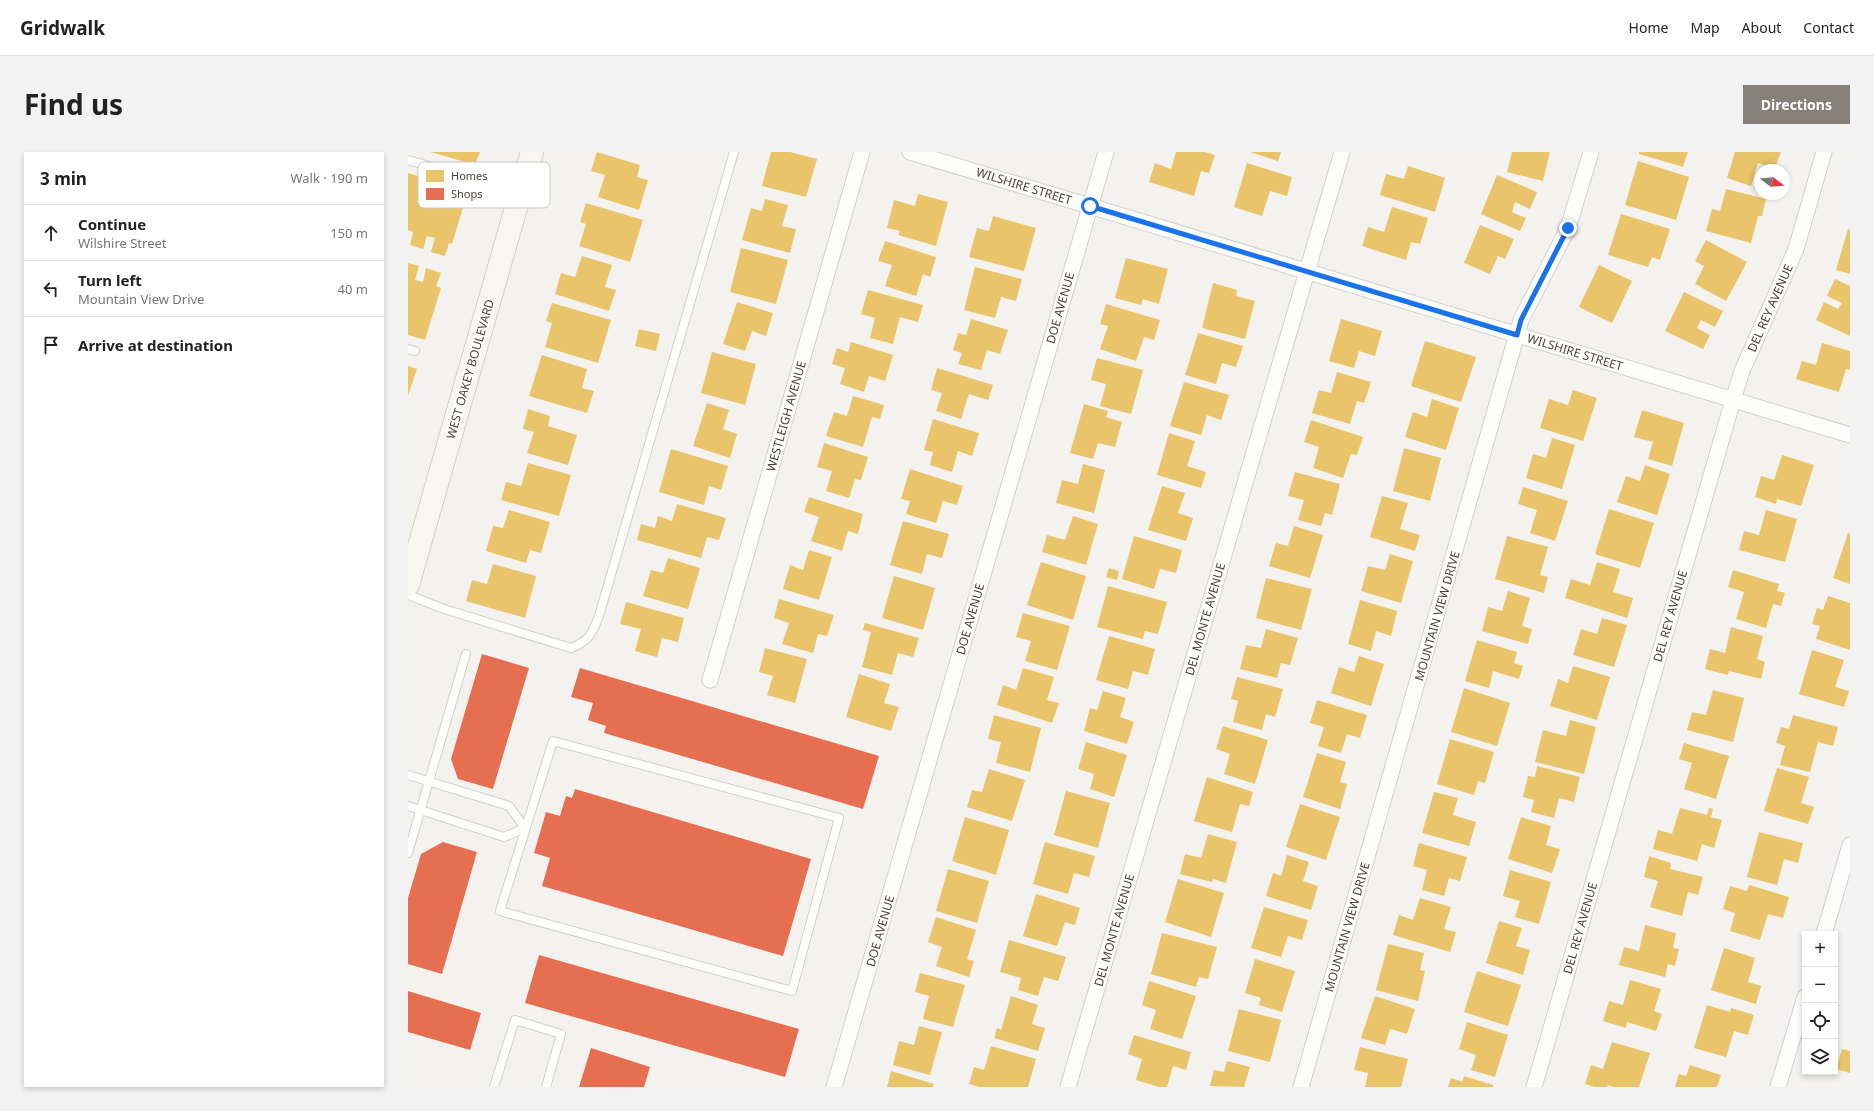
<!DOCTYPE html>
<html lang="en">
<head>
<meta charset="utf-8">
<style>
  :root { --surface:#fff; --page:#f2f2f2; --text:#222; --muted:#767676; --line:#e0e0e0; --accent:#868178 }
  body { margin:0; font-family:"Noto Sans",sans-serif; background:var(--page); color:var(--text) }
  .controls { position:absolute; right:12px; bottom:12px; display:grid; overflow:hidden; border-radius:0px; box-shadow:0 2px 6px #0003 }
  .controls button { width:36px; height:36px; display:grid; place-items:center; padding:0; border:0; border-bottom:1px solid var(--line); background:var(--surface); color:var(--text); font:20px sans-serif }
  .compass { position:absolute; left:1346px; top:12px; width:36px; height:36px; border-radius:50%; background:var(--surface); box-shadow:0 2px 6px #0003; rotate:106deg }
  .stop { position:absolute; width:12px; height:12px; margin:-9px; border:3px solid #1a73e8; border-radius:50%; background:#fff }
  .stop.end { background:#1a73e8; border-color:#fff; box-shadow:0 1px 4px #0008 }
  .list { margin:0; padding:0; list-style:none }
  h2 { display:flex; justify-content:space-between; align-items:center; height:52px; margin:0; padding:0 16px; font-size:17px }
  h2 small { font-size:13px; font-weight:400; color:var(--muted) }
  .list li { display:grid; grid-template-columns:26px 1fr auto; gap:12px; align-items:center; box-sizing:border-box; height:56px; padding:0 16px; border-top:1px solid var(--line) }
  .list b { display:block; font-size:15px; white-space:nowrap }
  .list p { margin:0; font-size:13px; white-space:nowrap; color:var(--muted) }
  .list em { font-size:13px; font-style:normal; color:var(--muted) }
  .icon { flex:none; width:22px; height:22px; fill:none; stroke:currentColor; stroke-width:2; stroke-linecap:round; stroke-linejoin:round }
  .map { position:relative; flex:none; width:1442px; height:935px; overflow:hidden; border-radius:0px }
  header { display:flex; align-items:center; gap:24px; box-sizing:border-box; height:56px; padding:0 20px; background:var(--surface); border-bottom:1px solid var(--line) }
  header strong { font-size:19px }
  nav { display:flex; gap:22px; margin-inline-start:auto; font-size:14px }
  .intro { display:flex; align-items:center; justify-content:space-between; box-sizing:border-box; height:96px; padding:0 24px }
  h1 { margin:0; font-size:28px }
  .button { padding:10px 18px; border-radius:0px; background:var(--accent); color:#fff; font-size:14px; font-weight:700 }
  main { display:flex; gap:24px; padding:0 24px }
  aside { flex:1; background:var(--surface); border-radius:0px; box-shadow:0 2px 6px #0003 }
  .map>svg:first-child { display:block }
  .homes { fill:#e9c46a }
  .shops { fill:#e76f51 }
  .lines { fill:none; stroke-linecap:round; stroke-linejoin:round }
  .lane-casing { stroke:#d2d0cb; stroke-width:10 }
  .street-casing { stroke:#d2d0cb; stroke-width:17 }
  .secondary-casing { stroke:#d3cfc5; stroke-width:24 }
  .lane { stroke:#fdfdfc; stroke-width:8 }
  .street { stroke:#fdfdfc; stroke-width:15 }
  .secondary { stroke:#f7f6f1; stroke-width:22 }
  .route { stroke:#1a73e8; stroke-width:5 }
  .labels { text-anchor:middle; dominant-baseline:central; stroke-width:4; stroke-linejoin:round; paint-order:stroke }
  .street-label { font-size:12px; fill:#4b4439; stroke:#fff }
  .key { fill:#fff; stroke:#c9c7c4; stroke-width:1 }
  .key-label { font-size:11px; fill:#4b4439 }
</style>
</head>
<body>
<header>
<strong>Gridwalk</strong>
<nav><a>Home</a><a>Map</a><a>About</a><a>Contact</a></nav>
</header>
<div class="intro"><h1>Find us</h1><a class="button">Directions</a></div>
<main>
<aside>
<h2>3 min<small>Walk · 190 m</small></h2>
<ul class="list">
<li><svg class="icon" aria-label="ahead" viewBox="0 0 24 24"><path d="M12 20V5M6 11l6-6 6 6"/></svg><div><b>Continue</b><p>Wilshire Street</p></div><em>150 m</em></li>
<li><svg class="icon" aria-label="left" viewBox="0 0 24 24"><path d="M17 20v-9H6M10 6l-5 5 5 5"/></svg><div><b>Turn left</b><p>Mountain View Drive</p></div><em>40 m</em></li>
<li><svg class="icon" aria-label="arrive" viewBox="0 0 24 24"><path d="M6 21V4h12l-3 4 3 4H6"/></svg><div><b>Arrive at destination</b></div></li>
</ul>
</aside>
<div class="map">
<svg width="1442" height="935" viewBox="0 0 1442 935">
  <rect width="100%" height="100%" fill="#f4f2ee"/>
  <g class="homes">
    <path d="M23,0H72L67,13Z"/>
    <path d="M189,0L232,13L229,25L240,28L231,58L190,45L197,23L183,19Z"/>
    <path d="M363,0H382L409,7L398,45L354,34Z"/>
    <path d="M768,0H797L807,3L801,21L793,19L786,44L741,30L747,11L763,17Z"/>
    <path d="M842,0H873L870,9Z"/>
    <path d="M1104,0H1142L1135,29L1099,20Z"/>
    <path d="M1231,0H1280L1275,15L1231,2Z"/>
    <path d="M1327,0H1373L1367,16L1350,11L1343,34L1319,26Z"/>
    <path d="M1230,9L1281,25L1268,68L1217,53Z"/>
    <path d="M839,11L884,25L879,44L862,39L854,64L826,55Z"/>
    <path d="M1000,14L1037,26L1027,60L972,43L978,22L996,27Z"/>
    <path d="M0,21L60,39L44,92L41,91L37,104L23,100L27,86L19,84L15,97L2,93L5,80L0,78Z"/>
    <path d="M1089,23L1129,40L1122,57L1107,50L1104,60L1118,66L1112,79L1073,62Z"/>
    <path d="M1318,37L1358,47L1354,64H1350L1343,91L1298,79L1304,57L1312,59Z"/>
    <path d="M510,42L540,50L528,94L490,83L492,79L479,76L486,48L507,54Z"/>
    <path d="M357,47L380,53L374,74L388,77L382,101L334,88L343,56L354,59Z"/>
    <path d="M178,51L235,68L222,110L171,94L178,72L172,70Z"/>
    <path d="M984,55L1020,66L1012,92L1003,90L998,108L954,94L960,75L976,80Z"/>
    <path d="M1213,62L1262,77L1252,108L1244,105L1240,115L1200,103Z"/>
    <path d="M585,64L628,76L616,119L561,105L569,76L581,79Z"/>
    <path d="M1072,73L1106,87L1097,107L1090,104L1082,122L1056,111Z"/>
    <path d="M1440,77L1442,78V122L1428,118Z"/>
    <path d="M1298,88L1339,110L1318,149L1287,132L1296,114L1287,109Z"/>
    <path d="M477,89L528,105L522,125L515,122L508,144L477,134L484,113L470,109Z"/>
    <path d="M333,96L380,108L368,152L322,140Z"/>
    <path d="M174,104L204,113L197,135L208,138L201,159L147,142L153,121L167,125Z"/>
    <path d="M718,106L760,117L751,152L735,147L733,153L707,146Z"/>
    <path d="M0,111L11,114L7,128L15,130L18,116L33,121L28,134L33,136L17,188L0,183Z"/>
    <path d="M1191,113L1224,129L1204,171L1171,155Z"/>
    <path d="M567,115L614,127L608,149L593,145L587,166L556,158Z"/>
    <path d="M1427,127L1442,134V184L1408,168L1416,150L1430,157L1434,151L1419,144Z"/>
    <path d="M805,131L829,138L828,144L847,149L837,187L794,176Z"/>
    <path d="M460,138L515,153L510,170L492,165L485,192L462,186L467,166L453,162Z"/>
    <path d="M1276,140L1315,159L1307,175L1293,168L1289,176L1302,183L1295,197L1257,179Z"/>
    <path d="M329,150L365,161L358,184L344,179L337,199L315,192Z"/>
    <path d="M144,151L203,168L190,211L137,195L144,171L138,169Z"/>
    <path d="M698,152L752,168L746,188L736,185L728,209L692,197L700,174L692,172Z"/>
    <path d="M563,167L600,178L592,202L579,198L573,218L550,212L554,201L545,198L550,181L558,183Z"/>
    <path d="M933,167L974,179L967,204L951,199L946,216L921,209Z"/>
    <path d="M231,177L252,182L248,199L227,194Z"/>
    <path d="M790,181L835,194L828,215L814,211L808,232L777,223Z"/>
    <path d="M1017,189L1068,205L1053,250L1003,234Z"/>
    <path d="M443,190L485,203L477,229L461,224L456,240L432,232L437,216L424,212L429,196L440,200Z"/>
    <path d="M1414,191L1442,199V218L1438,217L1431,240L1388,227L1394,209L1408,213Z"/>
    <path d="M304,200L348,212L337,253L293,241Z"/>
    <path d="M134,203L179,217L174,236L186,239L179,261L121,244Z"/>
    <path d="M689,206L735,218L723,262L692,254L698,232L683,228Z"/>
    <path d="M0,214L9,217L0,244Z"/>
    <path d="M529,216L585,233L580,248L561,242L553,267L528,259L534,241L523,238Z"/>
    <path d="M929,220L963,230L956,251L949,249L942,272L904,261L911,238L923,241Z"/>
    <path d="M776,230L821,243L813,268L799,263L793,283L762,274Z"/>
    <path d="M1165,238L1189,246L1175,289L1132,276L1141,247L1160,253Z"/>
    <path d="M445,244L476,253L472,267L464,265L455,295L418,284L426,260L439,264Z"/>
    <path d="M1024,247L1051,256L1038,298L997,285L1005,260L1019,265Z"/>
    <path d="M299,251L321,258L315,277L329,282L322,306L285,294Z"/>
    <path d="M676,252L700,259L698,265L714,270L707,295L690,291L685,307L662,301Z"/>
    <path d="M120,257L142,264L140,274L169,283L160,313L119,301L126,280L115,277Z"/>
    <path d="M1234,258L1276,271L1264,314L1240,307L1245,290L1226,285Z"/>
    <path d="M525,267L571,281L564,304L550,299L544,320L522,313L525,300L516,298Z"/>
    <path d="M903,268L955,285L949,303L943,302L935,326L905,316L911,295L896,290Z"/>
    <path d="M761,281L787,289L779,314L798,320L793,336L749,323Z"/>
    <path d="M1144,286L1167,293L1154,337L1118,326L1125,302L1138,306Z"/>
    <path d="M416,291L460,305L453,328L447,327L441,346L418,339L424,319L409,315Z"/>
    <path d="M996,296L1033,306L1022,349L985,339Z"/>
    <path d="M263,297L320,314L313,338L301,334L296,353L251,340Z"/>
    <path d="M1374,303L1406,313L1393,354L1369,347L1368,352L1347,345L1353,324L1366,328Z"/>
    <path d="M120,311L163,323L151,364L93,348L98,330L113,334Z"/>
    <path d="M675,312L697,318L686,361L648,351L654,328L670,332Z"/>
    <path d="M1237,313L1262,322L1249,363L1209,350L1218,324L1232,329Z"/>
    <path d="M502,317L555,334L549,353L535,349L528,371L498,362L502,349L493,347Z"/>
    <path d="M887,320L932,332L924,363L917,361L913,374L890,368L896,348L880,344Z"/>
    <path d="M754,334L777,341L770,361L785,366L778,389L740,378Z"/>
    <path d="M1115,335L1160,349L1147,389L1122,381L1129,358L1110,352Z"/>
    <path d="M974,344L1000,351L992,377L1012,383L1007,399L962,385Z"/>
    <path d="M401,345L455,362L450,382L440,379L434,399L403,389L411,365L396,360Z"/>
    <path d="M269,352L318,366L311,388L299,385L293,406L229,388L233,372L247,376L250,364L264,369Z"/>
    <path d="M1201,357L1246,371L1232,416L1187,402Z"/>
    <path d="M101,358L142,370L133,401L122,398L118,411L78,399L85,374L95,376Z"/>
    <path d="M1358,358L1389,367L1377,410L1331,398L1336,379L1351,383Z"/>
    <path d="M665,364L690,372L678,413L634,400L639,383L657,388Z"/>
    <path d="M495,369L541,382L534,406L519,402L514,422L482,413Z"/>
    <path d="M886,374L915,383L902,426L861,414L868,391L880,394Z"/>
    <path d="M1440,381L1442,382V432L1425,426Z"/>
    <path d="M726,384L774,398L768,421L752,417L746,437L714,427Z"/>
    <path d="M1099,384L1140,395L1132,423L1140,425L1136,441L1087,427Z"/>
    <path d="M401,398L424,405L411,448L375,437L382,413L395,418Z"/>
    <path d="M982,402L1005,409L993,451L953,439L960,414L977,418Z"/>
    <path d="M260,406L292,416L280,457L235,444L243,418L255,421Z"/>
    <path d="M633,410L678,424L665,468L619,453Z"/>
    <path d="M1189,410L1212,417L1205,440L1225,446L1219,466L1157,446L1163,427L1182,433Z"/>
    <path d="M85,412L128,424L117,466L58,449L64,428L79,432Z"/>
    <path d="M701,416L711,419L709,428L698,425Z"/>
    <path d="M1325,418L1371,432L1369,439L1377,441L1373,454L1365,452L1358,476L1328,467L1336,440L1320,435Z"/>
    <path d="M486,424L527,436L515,478L474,466Z"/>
    <path d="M858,426L904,437L893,478L848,466Z"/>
    <path d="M700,434L759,450L750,482L737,479L735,487L689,475Z"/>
    <path d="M1100,439L1122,446L1114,474L1124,477L1120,492L1074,479L1080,455L1094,459Z"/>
    <path d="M1420,444L1442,451V498L1408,487L1412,474L1404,472L1409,456L1415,458Z"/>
    <path d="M371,447L426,463L419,484L410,482L405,501L374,492L381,471L366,466Z"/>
    <path d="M952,448L989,459L983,484L968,479L963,499L940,492Z"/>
    <path d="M218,450L276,466L270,490L254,486L249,505L227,499L233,477L212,472Z"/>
    <path d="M615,461L662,474L649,518L617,509L623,489L608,485Z"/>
    <path d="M1194,466L1219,473L1206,515L1165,503L1173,477L1189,482Z"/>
    <path d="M457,471L511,486L505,505L490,501L484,523L454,515L463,480L455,478Z"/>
    <path d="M1323,475L1355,484L1349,507L1357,510L1353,527L1321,519L1320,523L1297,517L1302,497L1317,501Z"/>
    <path d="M858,477L890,486L882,513L873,511L869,526L832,517L838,493L853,496Z"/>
    <path d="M701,484L747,497L740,523L725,519L720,537L688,528Z"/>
    <path d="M1069,488L1109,500L1106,511L1115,514L1111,527L1085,519L1081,536L1057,529Z"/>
    <path d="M357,496L399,507L387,551L359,543L365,524L351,520Z"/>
    <path d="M1404,498L1436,508L1427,535L1441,539L1436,555L1391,542Z"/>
    <path d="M951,504L976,512L963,554L923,541L931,515L946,520Z"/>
    <path d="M1165,514L1202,525L1189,568L1142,554L1150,527L1160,531Z"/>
    <path d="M615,516L646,525L639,548L651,551L644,571L589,553L595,533L608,538Z"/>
    <path d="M451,522L482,532L476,551L491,555L483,579L438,565Z"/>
    <path d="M829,525L875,537L867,565L858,562L854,578L825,570L830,549L823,547Z"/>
    <path d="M1056,536L1102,551L1089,594L1043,580Z"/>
    <path d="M1305,538L1336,546L1325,590L1279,578L1284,560L1298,563Z"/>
    <path d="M695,539L718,546L712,565L726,570L719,592L676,579L682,556L689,558Z"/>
    <path d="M909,548L959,563L952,586L939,582L933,601L910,594L916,575L902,571Z"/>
    <path d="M586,563L633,576L622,620L588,611L593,590L580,587Z"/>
    <path d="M1385,563L1430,575L1425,594L1410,590L1402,620L1372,613L1377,594L1368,591L1373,575L1381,577Z"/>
    <path d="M1162,568L1188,575L1176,622L1127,610L1135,578L1158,584Z"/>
    <path d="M815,574L860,588L847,632L816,622L822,602L808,597Z"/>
    <path d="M1042,587L1086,600L1077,631L1070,629L1066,643L1029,632Z"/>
    <path d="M678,590L719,603L706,645L682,637L686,622L670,617Z"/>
    <path d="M1276,591L1321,604L1308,647L1276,637L1284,611L1271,607Z"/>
    <path d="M909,601L938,610L932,630L939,632L932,657L895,645Z"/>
    <path d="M1129,614L1172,625L1166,650L1151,646L1146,666L1123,660L1126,648L1115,645L1120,624L1127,625Z"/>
    <path d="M1369,616L1401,625L1393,651L1406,655L1400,672L1356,659Z"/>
    <path d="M581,617L617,628L604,669L559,655L564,638L574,640Z"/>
    <path d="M799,625L845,640L841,654L832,652L824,680L786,669Z"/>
    <path d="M658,639L702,651L690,696L646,683Z"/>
    <path d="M1026,640L1050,646L1045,663L1068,670L1061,694L1014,681Z"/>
    <path d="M892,652L932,665L918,708L878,695Z"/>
    <path d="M1272,656L1299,663L1301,656L1305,657L1303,665L1314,668L1306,696L1294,692L1289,709L1245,697L1250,678L1264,682Z"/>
    <path d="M557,665L601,678L588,723L544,709Z"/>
    <path d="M1113,665L1143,674L1138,693L1152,697L1144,721L1100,707Z"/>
    <path d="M1351,680L1395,691L1390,711L1376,707L1369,733L1339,725Z"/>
    <path d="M800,682L829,690L818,731L805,727L804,730L772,722L777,702L793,706Z"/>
    <path d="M637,690L687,704L681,725L666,721L660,742L625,732Z"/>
    <path d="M1011,691L1059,705L1052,729L1041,726L1036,744L1014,738L1019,718L1005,714Z"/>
    <path d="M879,703L901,710L895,729L910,734L903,758L858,744L865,721L873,724Z"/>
    <path d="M1241,704L1263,711L1262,717L1295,725L1290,743L1280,740L1274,764L1242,755L1250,729L1236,725Z"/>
    <path d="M540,717L581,729L569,771L528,759Z"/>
    <path d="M1102,718L1143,730L1131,772L1107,765L1112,749L1095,744Z"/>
    <path d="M770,727L816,741L803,785L757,770Z"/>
    <path d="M1341,733L1381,745L1375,766L1360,762L1352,788L1322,779L1327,761L1315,757L1322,734L1339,739Z"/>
    <path d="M628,742L672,756L667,773L657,770L649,794L615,784Z"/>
    <path d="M1012,746L1043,755L1036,777L1048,780L1042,800L985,783L991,763L1005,768Z"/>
    <path d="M856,755L900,768L894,788L880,784L873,805L843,796Z"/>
    <path d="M528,765L568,778L559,807L566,809L561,825L528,814L534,795L520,790Z"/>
    <path d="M1091,769L1114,776L1108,794L1122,798L1115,823L1078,811Z"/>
    <path d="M1237,773L1268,781L1265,796L1271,797L1267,814L1260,812L1257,825L1211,813L1216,795L1231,799Z"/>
    <path d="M754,781L809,795L800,827L791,825L788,835L743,822Z"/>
    <path d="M601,788L658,805L650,829L636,825L630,844L610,838L613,826L592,820Z"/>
    <path d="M980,792L1016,801L1012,818L1017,819L1010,849L968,838Z"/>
    <path d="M1316,796L1347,806L1340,830L1353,834L1348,852L1303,838Z"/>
    <path d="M847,807L887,819L874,860L851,853L853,846L837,841Z"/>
    <path d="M1069,819L1113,833L1100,874L1056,860Z"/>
    <path d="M512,821L557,833L545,875L515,867L521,844L507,840Z"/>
    <path d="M1222,828L1253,837L1246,859L1254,862L1248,879L1219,870L1218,876L1195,869L1201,849L1215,853Z"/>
    <path d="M741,829L788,844L774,887L742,877L748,858L734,853Z"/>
    <path d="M603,844L630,853L624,872L637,876L630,899L586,886L589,876L593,878Z"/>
    <path d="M967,844L1007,857L999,882L982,877L977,893L953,886Z"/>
    <path d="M1299,853L1322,860L1323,856L1346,863L1340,883L1326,879L1318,905L1286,896Z"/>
    <path d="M831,857L873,868L862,910L820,899Z"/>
    <path d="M1059,870L1100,883L1087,925L1063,918L1068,903L1051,897Z"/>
    <path d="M511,874L534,880L522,923L485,913L491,889L506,893Z"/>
    <path d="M726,883L783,900L778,918L765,914L759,935H751L728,928L734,907L720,902Z"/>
    <path d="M1204,890L1242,901L1231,935H1205L1200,933L1199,935H1186L1177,932L1183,913L1195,917Z"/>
    <path d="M583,894L628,907L620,935H571L561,932L566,915L576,918Z"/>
    <path d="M952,895L1000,907L993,935H957L960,921L946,918Z"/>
    <path d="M1434,897L1442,899V921L1428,917Z"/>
    <path d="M819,909L842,915L836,935L802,934L806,918L816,920Z"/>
    <path d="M1282,913L1313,923L1309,935H1267L1271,922L1278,924Z"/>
    <path d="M483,919L526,932L525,935H479Z"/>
    <path d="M1056,924L1085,933V935H1040L1043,926L1054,930Z"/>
  </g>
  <g class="shops">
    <path d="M74,502L121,516L85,637L50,627L43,607Z"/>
    <path d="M172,516L471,604L455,657L196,581L198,574L180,568L185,551L163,545Z"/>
    <path d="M167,637L403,707L375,804L134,734L142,706L126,701L138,660L152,664L158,644L164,646Z"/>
    <path d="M35,690L69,700L34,822L0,812V746L13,702Z"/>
    <path d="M131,803L391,877L377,925L117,851Z"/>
    <path d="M0,839L73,861L62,898L0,880Z"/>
    <path d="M183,896L242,915L236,935H171Z"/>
  </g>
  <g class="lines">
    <defs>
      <g id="lane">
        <path d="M0,8L62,25"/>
        <path d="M0,197L7,199"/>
        <path d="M0,443L36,457L163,496C181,489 184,482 191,464L326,0"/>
        <path d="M145,589L431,666L384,839L92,759Z"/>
        <path d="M0,623L101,654L117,676L96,685L0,654"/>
        <path d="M0,701L58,502"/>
        <path d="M86,935L107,868L153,882L138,935"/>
      </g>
      <g id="street">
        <path d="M502,0L1442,283"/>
        <path d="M302,528L454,0"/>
        <path d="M1416,782L1442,693"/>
        <path d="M426,935L698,0"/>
        <path d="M660,935L934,0"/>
        <path d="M893,935L1113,168L1160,76L1183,0"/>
        <path d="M1126,935L1325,248L1334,219L1388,97L1416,0"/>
        <path d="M1370,935L1397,845"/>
      </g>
      <path id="secondary" d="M0,433L124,0"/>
    </defs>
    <use href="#lane" class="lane-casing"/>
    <use href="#street" class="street-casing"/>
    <use href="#secondary" class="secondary-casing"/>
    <use href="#lane" class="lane"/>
    <use href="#street" class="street"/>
    <use href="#secondary" class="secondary"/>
  </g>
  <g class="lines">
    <path class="route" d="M682,54L1109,183L1113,168L1160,76"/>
  </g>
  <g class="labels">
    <g class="street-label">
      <text transform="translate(616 34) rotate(17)">WILSHIRE STREET</text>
      <text transform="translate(652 156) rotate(-74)">DOE AVENUE</text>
      <text transform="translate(1362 156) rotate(-66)">DEL REY AVENUE</text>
      <text transform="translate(1167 200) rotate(17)">WILSHIRE STREET</text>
      <text transform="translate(62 217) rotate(-74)">WEST OAKEY BOULEVARD</text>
      <text transform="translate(378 264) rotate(-74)">WESTLEIGH AVENUE</text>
      <text transform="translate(1029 464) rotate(-74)">MOUNTAIN VIEW DRIVE</text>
      <text transform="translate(1262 464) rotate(-74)">DEL REY AVENUE</text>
      <text transform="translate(562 467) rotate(-74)">DOE AVENUE</text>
      <text transform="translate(797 467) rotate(-74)">DEL MONTE AVENUE</text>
      <text transform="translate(939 775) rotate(-74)">MOUNTAIN VIEW DRIVE</text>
      <text transform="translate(1172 776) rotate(-74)">DEL REY AVENUE</text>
      <text transform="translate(706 778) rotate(-74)">DEL MONTE AVENUE</text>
      <text transform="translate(472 779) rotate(-74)">DOE AVENUE</text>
    </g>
  </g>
  <rect x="10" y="10" width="132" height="46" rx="6" class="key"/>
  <rect x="18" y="18" width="18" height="12" fill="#e9c46a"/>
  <rect x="18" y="36" width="18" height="12" fill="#e76f51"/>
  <g class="key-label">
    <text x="43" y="28">Homes</text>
    <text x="43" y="46">Shops</text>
  </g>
</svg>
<div class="controls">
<button>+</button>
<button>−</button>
<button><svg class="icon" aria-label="locate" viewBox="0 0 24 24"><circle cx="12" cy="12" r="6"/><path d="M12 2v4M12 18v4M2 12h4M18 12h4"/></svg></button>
<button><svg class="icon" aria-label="layers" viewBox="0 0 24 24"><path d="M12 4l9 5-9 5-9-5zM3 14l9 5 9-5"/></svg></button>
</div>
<svg class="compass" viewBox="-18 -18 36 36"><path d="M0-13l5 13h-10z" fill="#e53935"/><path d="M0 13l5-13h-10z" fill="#767676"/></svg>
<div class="stop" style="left:682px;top:54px"></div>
<div class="stop end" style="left:1160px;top:76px"></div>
</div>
</main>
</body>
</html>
